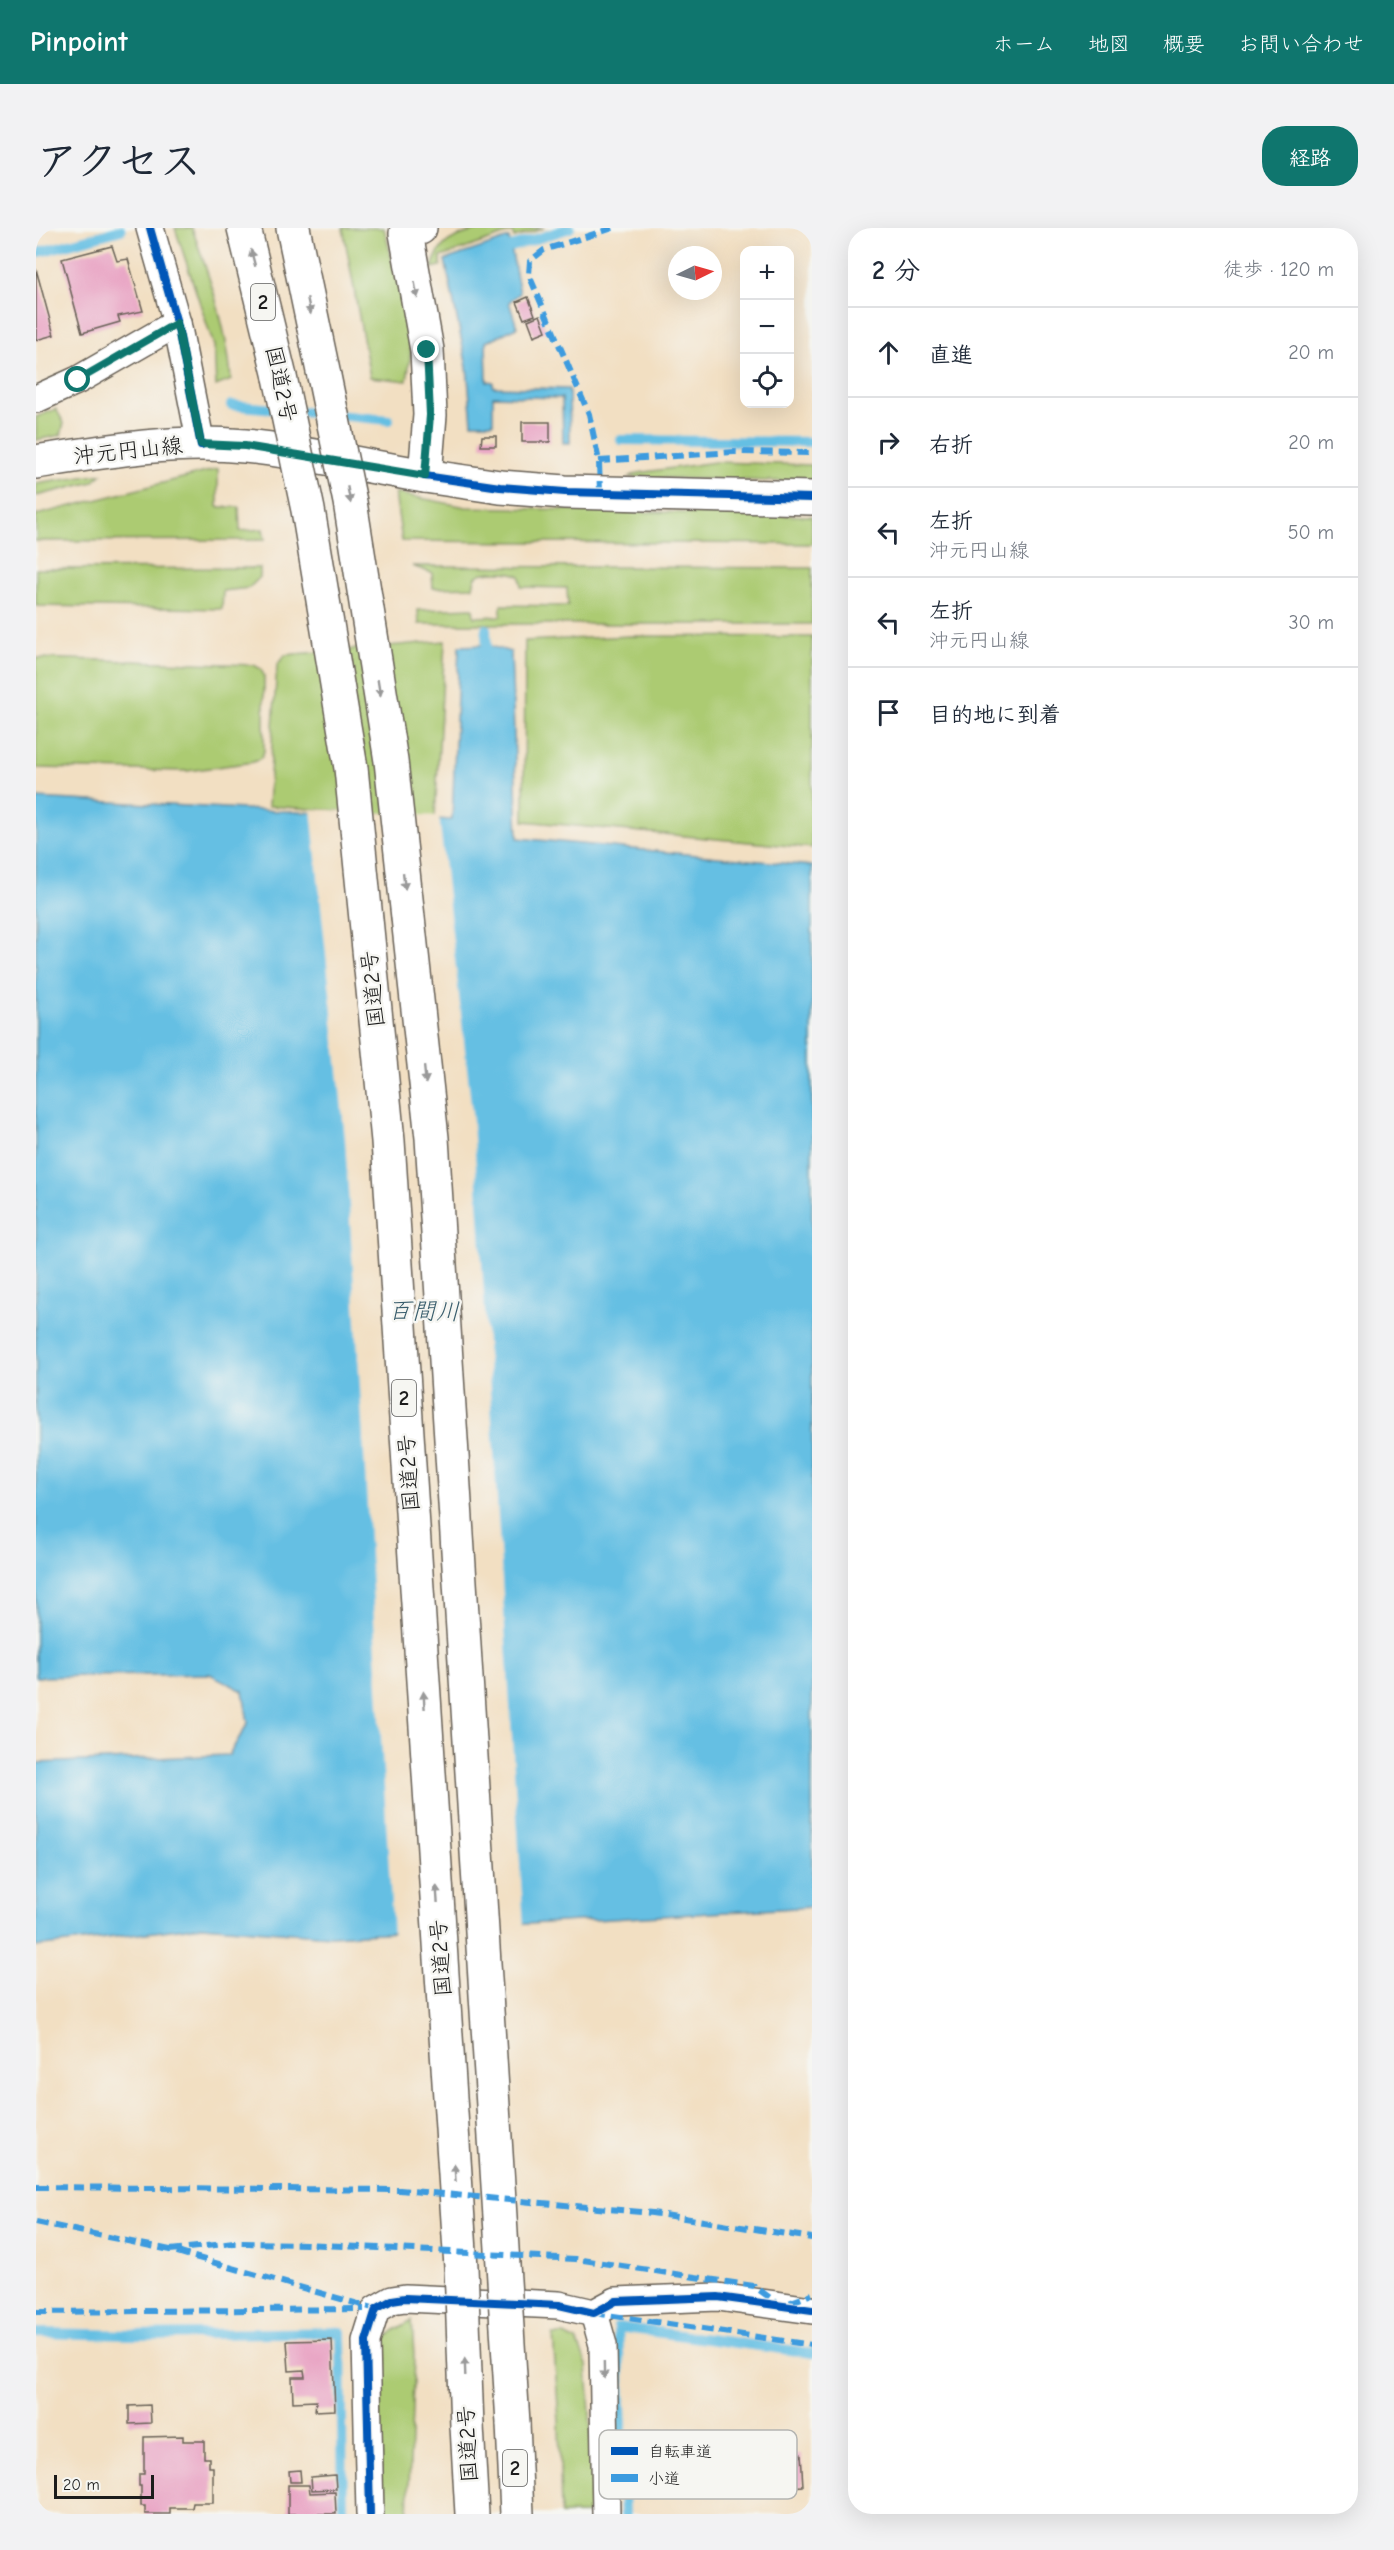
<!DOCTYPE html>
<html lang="ja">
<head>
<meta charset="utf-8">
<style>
  :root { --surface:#fff; --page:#f2f2f3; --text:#1f2937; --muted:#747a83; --line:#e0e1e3; --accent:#0f766e }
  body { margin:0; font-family:"Comic Neue","Klee One",sans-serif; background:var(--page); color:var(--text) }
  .controls { position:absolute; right:18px; top:18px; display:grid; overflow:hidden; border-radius:12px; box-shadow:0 6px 24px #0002 }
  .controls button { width:54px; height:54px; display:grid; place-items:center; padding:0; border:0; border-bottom:2px solid var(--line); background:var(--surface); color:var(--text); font:30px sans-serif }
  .compass { position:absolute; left:632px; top:18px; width:54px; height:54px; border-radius:50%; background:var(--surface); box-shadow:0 6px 24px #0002; rotate:85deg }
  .scale { position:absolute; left:18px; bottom:15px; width:100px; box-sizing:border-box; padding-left:6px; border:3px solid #1c1c1c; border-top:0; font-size:16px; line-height:21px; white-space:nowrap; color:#1c1c1c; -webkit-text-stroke:4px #f6f6f2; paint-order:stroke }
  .stop { position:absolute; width:18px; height:18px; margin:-14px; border:4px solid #0f766e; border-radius:50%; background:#fff }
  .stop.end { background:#0f766e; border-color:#fff; box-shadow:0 2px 6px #0008 }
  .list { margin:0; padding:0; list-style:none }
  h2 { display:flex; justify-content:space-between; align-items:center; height:78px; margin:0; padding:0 24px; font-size:26px }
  h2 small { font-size:20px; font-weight:400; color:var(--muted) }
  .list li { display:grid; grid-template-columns:39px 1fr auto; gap:18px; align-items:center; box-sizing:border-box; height:90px; padding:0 24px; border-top:2px solid var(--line) }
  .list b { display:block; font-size:22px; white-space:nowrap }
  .list p { margin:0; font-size:20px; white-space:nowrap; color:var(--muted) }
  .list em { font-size:20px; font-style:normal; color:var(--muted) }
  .icon { flex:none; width:33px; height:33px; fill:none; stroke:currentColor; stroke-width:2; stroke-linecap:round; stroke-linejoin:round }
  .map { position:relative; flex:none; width:776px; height:2286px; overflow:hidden; border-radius:24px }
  header { display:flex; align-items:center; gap:36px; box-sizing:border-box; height:84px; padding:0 30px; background:var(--accent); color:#fff }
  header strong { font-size:28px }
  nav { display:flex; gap:33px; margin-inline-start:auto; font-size:21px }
  .intro { display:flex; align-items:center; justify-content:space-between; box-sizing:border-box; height:144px; padding:0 36px }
  h1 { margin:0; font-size:42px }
  .button { padding:15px 27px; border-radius:24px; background:var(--accent); color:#fff; font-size:21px; font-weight:700 }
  main { display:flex; gap:36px; padding:0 36px }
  aside { flex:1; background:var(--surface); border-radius:24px; box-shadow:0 6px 24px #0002 }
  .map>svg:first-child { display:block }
  .green { fill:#accb72; stroke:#647447; stroke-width:1.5 }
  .water { fill:#65bfe3; stroke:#406e80; stroke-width:1.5 }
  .pier { fill:#f2dfc2 }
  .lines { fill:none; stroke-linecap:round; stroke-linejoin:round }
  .stream { stroke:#65bfe3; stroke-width:10 }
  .building { fill:#e9a6c5 }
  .minor-casing { stroke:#676056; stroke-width:30 }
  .tertiary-casing { stroke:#676056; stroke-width:36 }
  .secondary-casing { stroke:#676056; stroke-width:36 }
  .trunk-casing { stroke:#676056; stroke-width:36 }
  .minor { stroke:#fff; stroke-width:27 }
  .tertiary { stroke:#fff; stroke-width:33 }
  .secondary { stroke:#fff; stroke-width:33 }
  .trunk { stroke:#fff; stroke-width:33 }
  .trunk-bridge-casing { stroke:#676056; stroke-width:36; stroke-linecap:butt }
  .trunk-bridge { stroke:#fff; stroke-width:33 }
  .quiet { stroke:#3c9bdf; stroke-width:6; stroke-dasharray:12 6; stroke-linecap:butt }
  .cycleway-casing { stroke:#f6f6f2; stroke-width:11 }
  .cycleway { stroke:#0057b8; stroke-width:8 }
  .oneway { fill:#999 }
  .route { stroke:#0f766e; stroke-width:8 }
  .labels { text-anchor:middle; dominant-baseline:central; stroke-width:5; stroke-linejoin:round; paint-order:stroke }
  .shield { fill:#f6f6f2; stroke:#5d5d5c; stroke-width:1.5 }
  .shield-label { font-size:21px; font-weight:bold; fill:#1c1c1c }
  .street-label { font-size:22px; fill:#1c1c1c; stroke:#f6f6f2 }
  .water-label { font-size:24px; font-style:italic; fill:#395d6c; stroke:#f6f6f2 }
  .key { fill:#f6f6f2; stroke:#b5b5b2; stroke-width:1.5 }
  .key-label { font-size:16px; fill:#1c1c1c }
</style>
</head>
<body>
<header>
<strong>Pinpoint</strong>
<nav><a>ホーム</a><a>地図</a><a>概要</a><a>お問い合わせ</a></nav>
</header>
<div class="intro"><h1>アクセス</h1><a class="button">経路</a></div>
<main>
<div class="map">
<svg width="776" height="2286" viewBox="0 0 776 2286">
  <rect width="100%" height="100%" fill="#f6f6f2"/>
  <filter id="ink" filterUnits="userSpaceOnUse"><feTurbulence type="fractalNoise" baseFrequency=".0167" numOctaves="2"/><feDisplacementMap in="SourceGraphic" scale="12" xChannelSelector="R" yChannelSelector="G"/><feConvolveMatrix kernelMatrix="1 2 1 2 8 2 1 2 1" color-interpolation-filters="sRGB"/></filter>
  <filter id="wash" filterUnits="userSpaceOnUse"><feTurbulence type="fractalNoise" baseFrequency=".008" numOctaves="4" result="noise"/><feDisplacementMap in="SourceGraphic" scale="24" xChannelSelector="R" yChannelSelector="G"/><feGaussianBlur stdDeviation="1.35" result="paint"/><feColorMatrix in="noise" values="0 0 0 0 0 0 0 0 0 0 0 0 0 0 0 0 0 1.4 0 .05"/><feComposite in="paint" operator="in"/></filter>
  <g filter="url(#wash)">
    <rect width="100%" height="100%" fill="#f2dfc2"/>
    <g class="green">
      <path d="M139,0H156C173,48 192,101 195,152L180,158L178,118Z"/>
      <path d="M307,0H348L372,94L375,124L371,153L334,149Z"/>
      <path d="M448,0H508L478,10L476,4L405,29V38L396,40C405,9 420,9 448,0Z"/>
      <path d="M20,181L28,195L25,207L0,212V189Z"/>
      <path d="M679,234L776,237V254L592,249L602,245Z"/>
      <path d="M182,241V279H203L204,303L227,301L229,312L0,313V287Z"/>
      <path d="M66,246L57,254L0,268V256Z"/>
      <path d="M359,265L430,279L776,288V316L366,313Z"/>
      <path d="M376,338L776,340V396H383L382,382L437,380L438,389L465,388V377L532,378L531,360L485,359L484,348C477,343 445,342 440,349C438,351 438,356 437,359L397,360L396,345Z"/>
      <path d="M224,340V349L213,360L187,363L186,381L0,378V341Z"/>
      <path d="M595,408L776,409V620L488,593L489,413Z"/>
      <path d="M409,413L399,589L232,578L241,437L249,427Z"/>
      <path d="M0,430L218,437L225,441L228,448V523L226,529L218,534L151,543L0,540Z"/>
      <path d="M376,2092L378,2128L372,2286H345L342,2118L357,2103Z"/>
      <path d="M517,2107H528L541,2113L551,2137L560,2286H525L523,2193Z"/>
    </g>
    <g class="water">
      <path d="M473,10L484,65L473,74L481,99L450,114L451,153L457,154V159L533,161L534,215H527L526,170L457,168V195H436L431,139L409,32Z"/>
      <path d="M451,417L475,424L482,610L776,638V1679L295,1708L166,1698L0,1719V1535L193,1527L212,1495L207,1463L174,1446L0,1449V570L416,592L423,418Z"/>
    </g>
    <path class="pier" d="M275,581L403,588L437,894L488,1700L357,1707L309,910Z"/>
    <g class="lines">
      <g class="stream">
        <path d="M463,23L534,0"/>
        <path d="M0,25L85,2"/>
        <path d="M195,177L353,192"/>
        <path d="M585,212L776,214"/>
        <path d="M450,401L451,431"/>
        <path d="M0,2105L101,2107L305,2104L307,2286"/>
        <path d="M589,2286L582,2099L776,2125"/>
      </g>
    </g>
    <g id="blocks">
      <g class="building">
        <path d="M76,18L81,33L92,31L107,83L82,88L84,94L46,105L26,31Z"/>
        <path d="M0,41L18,107L0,112Z"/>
        <path d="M492,69L499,87L488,91L481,74Z"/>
        <path d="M504,87L510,103L498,108L492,92Z"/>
        <rect x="486" y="194" width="28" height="20"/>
        <path d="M446,208H460V218H445Z"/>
        <path d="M296,2112L299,2182L279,2183L280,2173L257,2174L256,2149H269L268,2142L253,2143L251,2113Z"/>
        <path d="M114,2177L115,2195L93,2196V2178Z"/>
        <path d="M147,2208V2213H168V2230H173V2239H177V2275H157L156,2280H134V2286H109V2278H105V2258H103V2246H108V2209Z"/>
        <path d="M765,2226L767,2258L711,2262L709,2230Z"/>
        <path d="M264,2242L265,2254H254L253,2243Z"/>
        <path d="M299,2247L300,2261L276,2262L275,2249Z"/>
        <path d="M252,2257H273L274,2265L299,2264L300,2286H252Z"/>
      </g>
    </g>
  </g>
  <g filter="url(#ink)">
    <use href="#blocks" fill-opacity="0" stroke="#676056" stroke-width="1.5"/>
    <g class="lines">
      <defs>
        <g id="minor">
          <path d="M114,0L141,95L165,217"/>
          <path d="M0,171L42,152L141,95"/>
          <path d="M558,2085L567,2117L570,2286"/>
          <path d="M334,2286L330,2113L340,2081L356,2072L369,2070L523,2077L558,2085L580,2073L682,2069L776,2082"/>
        </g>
        <path id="tertiary" d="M389,248L464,259L529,264L776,270"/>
        <path id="secondary" d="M0,234C69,223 139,211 209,218C268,224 330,238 389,248L394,187L391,122L370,5L384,0"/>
        <g id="trunk">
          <path d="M208,0L244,149"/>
          <path d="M257,0L288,148"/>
          <path d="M477,2195L481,2286"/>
          <path d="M431,2198L436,2286"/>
        </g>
      </defs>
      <use href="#minor" class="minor-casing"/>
      <use href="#tertiary" class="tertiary-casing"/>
      <use href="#secondary" class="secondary-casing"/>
      <use href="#trunk" class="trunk-casing"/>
      <use href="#minor" class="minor"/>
      <use href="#tertiary" class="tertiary"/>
      <use href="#secondary" class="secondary"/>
      <use href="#trunk" class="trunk"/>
      <defs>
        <g id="trunk-bridge">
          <path d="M288,148L314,274L355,533L396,910L477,2195"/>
          <path d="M244,149L272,282L315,540L352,913L425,2039L431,2198"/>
        </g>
      </defs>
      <use href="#trunk-bridge" class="trunk-bridge-casing"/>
      <use href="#trunk-bridge" class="trunk-bridge"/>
      <g class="quiet">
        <path d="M563,233L698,224L776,225"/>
        <path d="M564,265L563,233L553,186L493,47L494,33L508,22L577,0"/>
        <path d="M0,1959L364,1962L616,1985L776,2010"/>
        <path d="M0,1994L134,2022L340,2081"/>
        <path d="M134,2022L198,2015L270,2016L540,2031L718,2058L745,2078L776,2066"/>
        <path d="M0,2084L328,2081"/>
        <path d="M558,2085L776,2117"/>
      </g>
      <defs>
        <g id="cycleway">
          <path d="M114,0L141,95L165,217"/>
          <path d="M389,248L464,259L529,264L776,270"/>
          <path d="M334,2286L330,2113L340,2081L356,2072L369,2070L523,2077L558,2085L580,2073L682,2069L776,2082"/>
        </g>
      </defs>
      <use href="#cycleway" class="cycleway-casing"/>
      <use href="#cycleway" class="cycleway"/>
    </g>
    <defs><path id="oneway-solid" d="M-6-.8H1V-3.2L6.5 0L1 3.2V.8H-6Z" transform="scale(1.5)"/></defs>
    <g class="oneway">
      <use href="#oneway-solid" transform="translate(217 30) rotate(-105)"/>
      <use href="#oneway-solid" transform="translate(380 62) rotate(80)"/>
      <use href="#oneway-solid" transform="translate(273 78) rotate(78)"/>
      <use href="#oneway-solid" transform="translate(313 267) rotate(79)"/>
      <use href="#oneway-solid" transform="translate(343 460) rotate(81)"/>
      <use href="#oneway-solid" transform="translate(368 653) rotate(84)"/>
      <use href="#oneway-solid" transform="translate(389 847) rotate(84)"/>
      <use href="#oneway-solid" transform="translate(388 1472) rotate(-94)"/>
      <use href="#oneway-solid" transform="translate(401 1666) rotate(-94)"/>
      <use href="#oneway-solid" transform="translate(419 1945) rotate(-94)"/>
      <use href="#oneway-solid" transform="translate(429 2139) rotate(-92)"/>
      <use href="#oneway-solid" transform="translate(568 2142) rotate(89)"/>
    </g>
  </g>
  <g class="lines" filter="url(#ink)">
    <path class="route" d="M42,152L141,95L165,216L209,218L389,248L394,187L391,122"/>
  </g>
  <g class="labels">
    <g class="shield">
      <rect x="215" y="56" width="24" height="36" rx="4.5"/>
      <rect x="356" y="1152" width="24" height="36" rx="4.5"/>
      <rect x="467" y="2222" width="24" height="36" rx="4.5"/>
    </g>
    <g class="shield-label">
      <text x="227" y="74">2</text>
      <text x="368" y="1170">2</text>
      <text x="479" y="2240">2</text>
    </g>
    <g class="street-label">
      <text transform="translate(245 156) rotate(78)">国道2号</text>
      <text transform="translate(92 223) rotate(-6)">沖元円山線</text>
      <text transform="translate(337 761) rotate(-96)">国道2号</text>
      <text transform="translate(373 1245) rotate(-94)">国道2号</text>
      <text transform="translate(405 1730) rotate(-94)">国道2号</text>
      <text transform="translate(432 2216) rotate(-93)">国道2号</text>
    </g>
    <g class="water-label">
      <text transform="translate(388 1083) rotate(1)">百間川</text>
    </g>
  </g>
  <rect x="563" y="2202" width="198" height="69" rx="9" class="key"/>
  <rect x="575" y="2219" width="27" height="8" fill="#0057b8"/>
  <rect x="575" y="2246" width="27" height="8" fill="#3c9bdf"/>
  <g class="key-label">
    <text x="612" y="2229">自転車道</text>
    <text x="612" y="2256">小道</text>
  </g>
</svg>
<div class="controls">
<button>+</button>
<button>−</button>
<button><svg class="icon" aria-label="locate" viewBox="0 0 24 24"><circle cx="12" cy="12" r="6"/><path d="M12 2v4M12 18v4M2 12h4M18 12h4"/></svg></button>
</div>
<svg class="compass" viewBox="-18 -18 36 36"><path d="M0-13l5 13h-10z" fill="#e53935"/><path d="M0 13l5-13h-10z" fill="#747a83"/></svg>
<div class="scale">20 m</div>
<div class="stop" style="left:42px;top:152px"></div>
<div class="stop end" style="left:391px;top:122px"></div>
</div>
<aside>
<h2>2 分<small>徒歩 · 120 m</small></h2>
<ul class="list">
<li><svg class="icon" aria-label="ahead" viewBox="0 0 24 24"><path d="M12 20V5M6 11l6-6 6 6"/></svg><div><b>直進</b></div><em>20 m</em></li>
<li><svg class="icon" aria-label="right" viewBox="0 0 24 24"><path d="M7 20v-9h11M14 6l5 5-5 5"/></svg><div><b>右折</b></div><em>20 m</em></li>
<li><svg class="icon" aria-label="left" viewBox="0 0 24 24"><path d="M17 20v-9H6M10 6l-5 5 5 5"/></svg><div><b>左折</b><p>沖元円山線</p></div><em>50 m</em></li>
<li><svg class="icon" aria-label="left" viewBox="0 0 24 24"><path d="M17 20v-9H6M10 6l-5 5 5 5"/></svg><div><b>左折</b><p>沖元円山線</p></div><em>30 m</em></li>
<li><svg class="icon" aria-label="arrive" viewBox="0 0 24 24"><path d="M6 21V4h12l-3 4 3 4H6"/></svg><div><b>目的地に到着</b></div></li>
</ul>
</aside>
</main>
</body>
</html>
